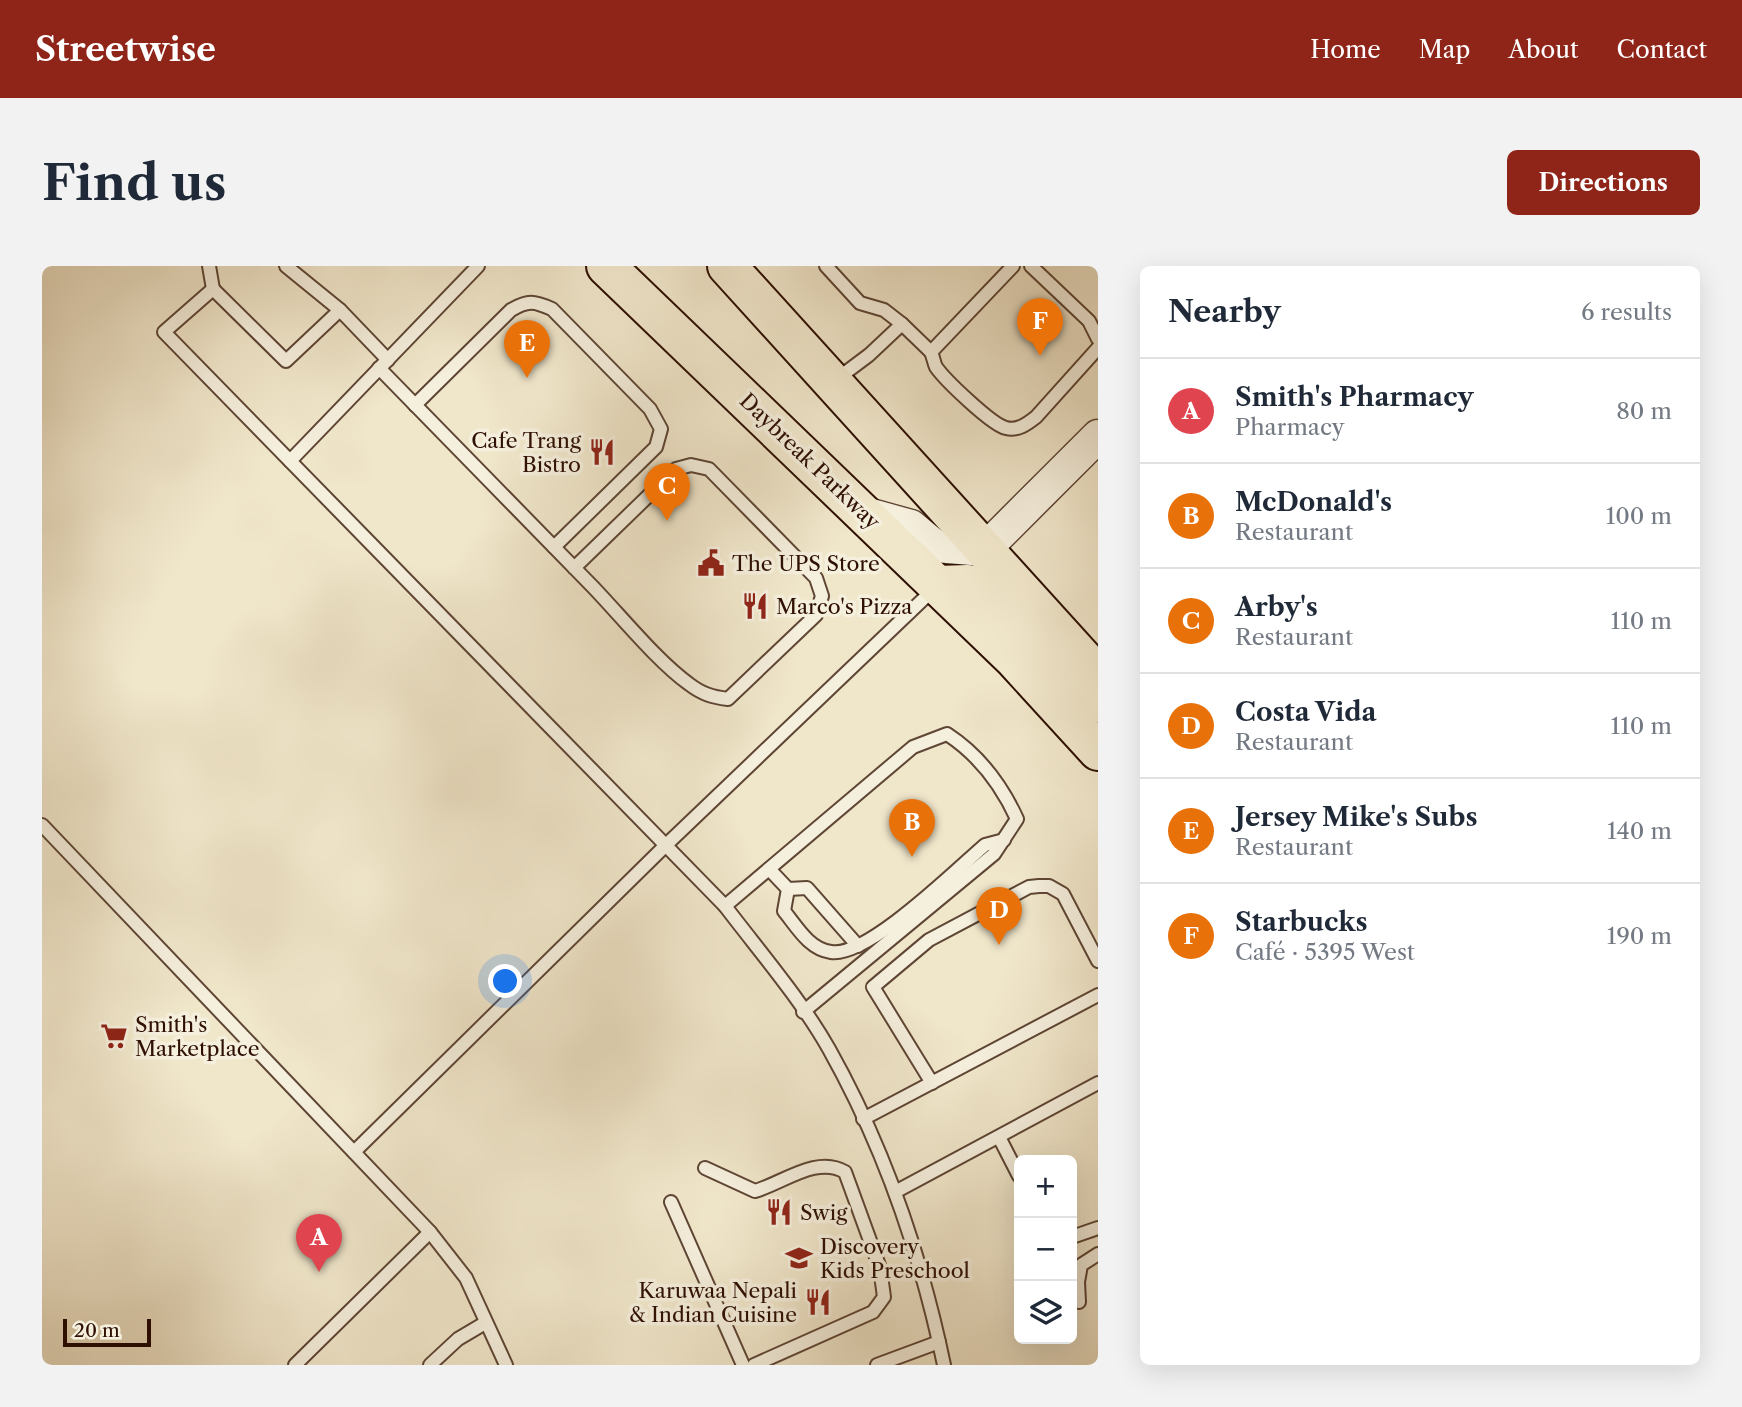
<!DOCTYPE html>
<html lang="en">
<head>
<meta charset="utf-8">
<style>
  :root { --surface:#fff; --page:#f2f2f3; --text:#1f2937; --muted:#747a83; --line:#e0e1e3; --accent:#8f2418 }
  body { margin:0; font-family:"Libre Caslon Text",serif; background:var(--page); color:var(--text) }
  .controls { position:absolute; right:21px; bottom:21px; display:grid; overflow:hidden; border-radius:10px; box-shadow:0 7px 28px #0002 }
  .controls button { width:63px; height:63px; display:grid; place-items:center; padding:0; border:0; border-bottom:2px solid var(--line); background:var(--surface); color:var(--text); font:35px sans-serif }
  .scale { position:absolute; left:21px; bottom:18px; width:88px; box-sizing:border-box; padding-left:7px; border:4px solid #2e0f02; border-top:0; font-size:19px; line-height:24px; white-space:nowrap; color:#2e0f02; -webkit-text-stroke:5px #f5efdd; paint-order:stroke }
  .you { position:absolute; left:464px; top:716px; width:24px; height:24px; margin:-18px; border:5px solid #fff; border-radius:50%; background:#1a73e8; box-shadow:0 0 0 10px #1a73e833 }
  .badge { display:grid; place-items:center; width:46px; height:46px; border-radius:50%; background:var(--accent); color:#fff; font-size:23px; font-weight:700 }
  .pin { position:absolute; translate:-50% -58px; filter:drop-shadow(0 2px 4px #0008) }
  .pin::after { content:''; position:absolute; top:37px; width:24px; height:21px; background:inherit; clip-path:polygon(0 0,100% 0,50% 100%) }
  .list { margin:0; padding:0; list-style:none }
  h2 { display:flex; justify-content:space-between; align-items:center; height:91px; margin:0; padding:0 28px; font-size:30px }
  h2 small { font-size:23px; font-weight:400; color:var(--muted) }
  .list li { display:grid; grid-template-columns:46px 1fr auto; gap:21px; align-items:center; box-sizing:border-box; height:105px; padding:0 28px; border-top:2px solid var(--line) }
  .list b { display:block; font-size:26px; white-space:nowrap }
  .list p { margin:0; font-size:23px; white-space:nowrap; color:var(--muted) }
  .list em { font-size:23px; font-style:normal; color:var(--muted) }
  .icon { flex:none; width:38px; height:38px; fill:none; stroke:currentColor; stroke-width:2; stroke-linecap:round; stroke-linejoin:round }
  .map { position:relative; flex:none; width:1056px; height:1099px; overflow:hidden; border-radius:10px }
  header { display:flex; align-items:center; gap:42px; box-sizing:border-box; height:98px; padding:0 35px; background:var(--accent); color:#fff }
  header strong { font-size:33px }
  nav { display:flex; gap:38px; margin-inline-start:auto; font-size:24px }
  .intro { display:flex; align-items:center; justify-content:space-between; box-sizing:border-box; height:168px; padding:0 42px }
  h1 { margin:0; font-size:49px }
  .button { padding:18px 32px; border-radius:10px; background:var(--accent); color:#fff; font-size:24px; font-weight:700 }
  main { display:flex; gap:42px; padding:0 42px }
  aside { flex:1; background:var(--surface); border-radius:10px; box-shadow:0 7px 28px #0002 }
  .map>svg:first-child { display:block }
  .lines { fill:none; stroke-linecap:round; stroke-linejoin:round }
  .service-casing { stroke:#5e4534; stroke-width:16 }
  .tertiary-casing { stroke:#5e4534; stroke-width:35 }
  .primary-casing { stroke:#2e0f02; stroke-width:42 }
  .service { stroke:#f5efdd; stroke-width:12 }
  .tertiary { stroke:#f5efdd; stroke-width:32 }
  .primary { stroke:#f0e6ca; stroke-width:38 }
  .labels { text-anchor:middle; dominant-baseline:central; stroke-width:7; stroke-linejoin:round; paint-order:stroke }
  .poi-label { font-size:21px; fill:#2e0f02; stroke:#f5efdd; text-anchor:start }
  .street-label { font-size:21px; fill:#2e0f02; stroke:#f5efdd }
</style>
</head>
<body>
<header>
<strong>Streetwise</strong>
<nav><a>Home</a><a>Map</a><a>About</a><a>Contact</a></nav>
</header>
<div class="intro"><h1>Find us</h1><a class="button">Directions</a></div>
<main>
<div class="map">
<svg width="1056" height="1099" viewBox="0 0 1056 1099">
  <rect width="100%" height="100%" fill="#f0e6ca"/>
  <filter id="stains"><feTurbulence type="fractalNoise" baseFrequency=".00286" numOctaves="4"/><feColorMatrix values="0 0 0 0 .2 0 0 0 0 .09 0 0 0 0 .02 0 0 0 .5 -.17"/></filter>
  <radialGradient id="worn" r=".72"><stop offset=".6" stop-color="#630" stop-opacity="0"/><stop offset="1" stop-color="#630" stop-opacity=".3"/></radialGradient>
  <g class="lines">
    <defs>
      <g id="service">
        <path d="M167,0L171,23"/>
        <path d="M244,0L298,44"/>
        <path d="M784,0L818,37L842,44L860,58"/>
        <path d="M989,0L1047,55L1056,73"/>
        <path d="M889,86C891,90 892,97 894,101C903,114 950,159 964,162C976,165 985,158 994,151L1056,82"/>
        <path d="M346,94L298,44L244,95L171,23L122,66L683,640C718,686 758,732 787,783C842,881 879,989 902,1099"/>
        <path d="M337,102C408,175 479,247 550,320C578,349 615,395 647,418C660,428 670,431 686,433L774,349L780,330L774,312L667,203L649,199L634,203L532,302"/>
        <path d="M795,113L827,89L860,58L889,86L971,0"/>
        <path d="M373,139L469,44C486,34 492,35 510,43L608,143L619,163L614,181L512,281"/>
        <path d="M248,195L436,0"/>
        <path d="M0,559L388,966L424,1012L464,1099"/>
        <path d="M727,603L746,623L742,645C755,661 767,683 789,686C825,692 914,604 943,579L962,574"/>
        <path d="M746,623L765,622L816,680"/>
        <path d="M683,640L871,481L905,468C937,489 959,518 975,553L952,588L761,746"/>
        <path d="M890,817L831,721L887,674L987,621L997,620H1007L1021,628L1056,695"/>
        <path d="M821,853L1056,729"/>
        <path d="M957,871L977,910"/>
        <path d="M312,886L624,579L893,322"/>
        <path d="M663,902L713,925C741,917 775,889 803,906L838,1002L842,1031L831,1046L712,1099"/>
        <path d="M853,926L1056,817"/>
        <path d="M629,936L701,1099"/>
        <path d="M1030,971L1056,962"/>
        <path d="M1037,1036L1036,1016L1039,999L1056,988"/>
        <path d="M253,1099L388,966"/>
        <path d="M388,1099L416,1073L443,1057"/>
        <path d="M835,1099L897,1076"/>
      </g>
      <path id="tertiary" d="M822,247L869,260L893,280L942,284L1056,170"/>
      <g id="primary">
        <path d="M564,0L971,392L1056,485"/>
        <path d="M685,0L1056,409"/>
        <path d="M896,319L926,318L942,326L993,370L1056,437"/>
      </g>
    </defs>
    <use href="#service" class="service-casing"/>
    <use href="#tertiary" class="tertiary-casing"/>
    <use href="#primary" class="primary-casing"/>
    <use href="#service" class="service"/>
    <use href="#tertiary" class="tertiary"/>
    <use href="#primary" class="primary"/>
  </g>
  <defs>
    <symbol id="restaurant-bare" viewBox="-9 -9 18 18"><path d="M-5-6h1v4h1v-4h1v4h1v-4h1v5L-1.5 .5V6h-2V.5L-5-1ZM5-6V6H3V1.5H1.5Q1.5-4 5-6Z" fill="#8f2418" stroke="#f5efdd" stroke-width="2.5" paint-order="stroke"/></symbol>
    <symbol id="civic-bare" viewBox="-9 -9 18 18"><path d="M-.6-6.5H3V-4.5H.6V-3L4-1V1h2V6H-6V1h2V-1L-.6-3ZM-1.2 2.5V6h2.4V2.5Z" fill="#8f2418" stroke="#f5efdd" stroke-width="2.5" paint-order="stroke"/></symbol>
    <symbol id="supermarket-bare" viewBox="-9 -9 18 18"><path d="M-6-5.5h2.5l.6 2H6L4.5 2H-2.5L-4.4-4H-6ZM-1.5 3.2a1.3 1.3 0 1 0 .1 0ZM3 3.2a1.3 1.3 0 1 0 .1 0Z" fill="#8f2418" stroke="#f5efdd" stroke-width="2.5" paint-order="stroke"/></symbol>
    <symbol id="school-bare" viewBox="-9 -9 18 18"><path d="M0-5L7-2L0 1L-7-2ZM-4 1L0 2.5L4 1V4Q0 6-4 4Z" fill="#8f2418" stroke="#f5efdd" stroke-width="2.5" paint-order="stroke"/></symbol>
  </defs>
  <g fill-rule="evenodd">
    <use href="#restaurant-bare" x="541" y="167" width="38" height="38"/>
    <use href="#civic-bare" x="650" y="278" width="38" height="38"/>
    <use href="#restaurant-bare" x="694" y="321" width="38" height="38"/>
    <use href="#supermarket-bare" x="53" y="751" width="38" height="38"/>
    <use href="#restaurant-bare" x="718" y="927" width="38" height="38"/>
    <use href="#school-bare" x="738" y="973" width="38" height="38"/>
    <use href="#restaurant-bare" x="757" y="1017" width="38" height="38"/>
  </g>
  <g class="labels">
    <g class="poi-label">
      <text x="539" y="174" text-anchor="end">Cafe Trang<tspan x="539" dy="24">Bistro</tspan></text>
      <text x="690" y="297">The UPS Store</text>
      <text x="734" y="340">Marco's Pizza</text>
      <text x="93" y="758">Smith's<tspan x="93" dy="24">Marketplace</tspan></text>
      <text x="758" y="946">Swig</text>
      <text x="778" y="980">Discovery<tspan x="778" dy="24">Kids Preschool</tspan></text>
      <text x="755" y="1024" text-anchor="end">Karuwaa Nepali<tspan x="755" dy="24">&amp; Indian Cuisine</tspan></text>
    </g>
    <g class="street-label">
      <text transform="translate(768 195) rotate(44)">Daybreak Parkway</text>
    </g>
  </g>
  <rect width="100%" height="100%" filter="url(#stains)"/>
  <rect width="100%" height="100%" fill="url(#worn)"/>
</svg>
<div class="controls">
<button>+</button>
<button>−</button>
<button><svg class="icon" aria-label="layers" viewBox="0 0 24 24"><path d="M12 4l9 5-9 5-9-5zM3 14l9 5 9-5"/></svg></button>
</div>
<div class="scale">20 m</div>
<div class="you"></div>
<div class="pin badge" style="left:277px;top:1006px;background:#e0444e">A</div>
<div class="pin badge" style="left:870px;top:591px;background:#e8710a">B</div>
<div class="pin badge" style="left:625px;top:255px;background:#e8710a">C</div>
<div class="pin badge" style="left:957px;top:679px;background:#e8710a">D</div>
<div class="pin badge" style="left:485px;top:112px;background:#e8710a">E</div>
<div class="pin badge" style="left:998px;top:90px;background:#e8710a">F</div>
</div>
<aside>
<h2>Nearby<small>6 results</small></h2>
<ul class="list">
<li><span class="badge" style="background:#e0444e">A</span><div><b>Smith's Pharmacy</b><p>Pharmacy</p></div><em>80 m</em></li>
<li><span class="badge" style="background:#e8710a">B</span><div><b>McDonald's</b><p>Restaurant</p></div><em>100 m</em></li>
<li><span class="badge" style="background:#e8710a">C</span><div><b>Arby's</b><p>Restaurant</p></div><em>110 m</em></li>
<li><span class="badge" style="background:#e8710a">D</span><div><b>Costa Vida</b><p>Restaurant</p></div><em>110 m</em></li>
<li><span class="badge" style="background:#e8710a">E</span><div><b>Jersey Mike's Subs</b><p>Restaurant</p></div><em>140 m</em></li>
<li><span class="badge" style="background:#e8710a">F</span><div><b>Starbucks</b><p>Café · 5395 West</p></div><em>190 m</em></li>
</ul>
</aside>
</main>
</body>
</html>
